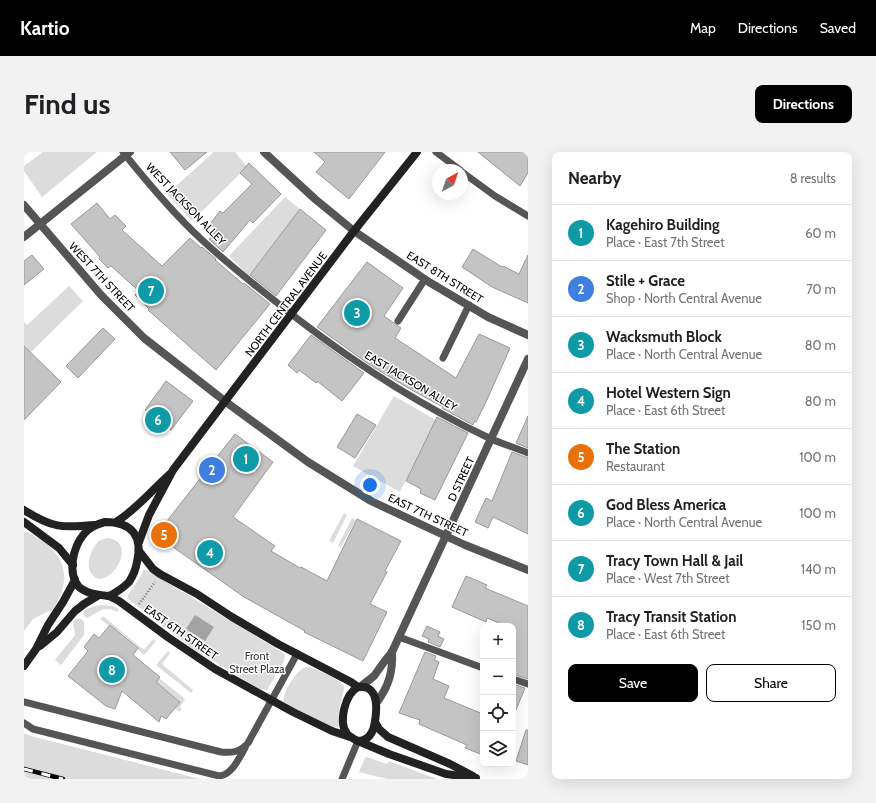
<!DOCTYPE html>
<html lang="en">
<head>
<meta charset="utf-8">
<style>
  :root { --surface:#fff; --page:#f2f2f2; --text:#202124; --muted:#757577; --line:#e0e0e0; --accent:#000 }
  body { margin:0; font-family:Cabin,sans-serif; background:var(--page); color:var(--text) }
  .controls { position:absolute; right:12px; bottom:12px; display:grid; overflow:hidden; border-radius:8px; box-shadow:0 4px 16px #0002 }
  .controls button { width:36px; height:36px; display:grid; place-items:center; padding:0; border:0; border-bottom:1px solid var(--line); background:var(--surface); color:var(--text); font:20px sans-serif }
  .compass { position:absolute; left:408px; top:12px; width:36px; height:36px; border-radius:50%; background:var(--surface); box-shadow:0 4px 16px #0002; rotate:40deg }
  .you { position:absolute; left:346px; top:333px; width:14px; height:14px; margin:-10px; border:3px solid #fff; border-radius:50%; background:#1a73e8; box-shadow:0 0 0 6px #1a73e833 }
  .badge { display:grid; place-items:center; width:26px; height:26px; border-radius:50%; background:var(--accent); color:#fff; font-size:13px; font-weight:700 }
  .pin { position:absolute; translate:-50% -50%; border:2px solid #fff; box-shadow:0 1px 4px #0006 }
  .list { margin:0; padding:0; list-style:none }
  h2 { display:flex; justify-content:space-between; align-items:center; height:52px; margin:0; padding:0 16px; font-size:17px }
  h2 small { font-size:13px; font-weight:400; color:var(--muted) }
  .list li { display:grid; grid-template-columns:26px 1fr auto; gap:12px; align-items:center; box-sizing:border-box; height:56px; padding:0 16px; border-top:1px solid var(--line) }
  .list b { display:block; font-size:15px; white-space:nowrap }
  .list p { margin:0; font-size:13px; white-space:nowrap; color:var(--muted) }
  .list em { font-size:13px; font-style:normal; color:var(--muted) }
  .actions { display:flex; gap:8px; padding:12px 16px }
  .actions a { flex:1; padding:9px 0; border:1px solid var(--accent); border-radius:8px; text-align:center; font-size:14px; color:var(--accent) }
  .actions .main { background:var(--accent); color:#fff }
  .icon { flex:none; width:22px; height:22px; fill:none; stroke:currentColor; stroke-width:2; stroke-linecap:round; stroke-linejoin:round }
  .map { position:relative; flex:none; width:504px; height:627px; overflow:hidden; border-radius:8px }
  header { display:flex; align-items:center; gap:24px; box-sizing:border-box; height:56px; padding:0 20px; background:var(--accent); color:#fff }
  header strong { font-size:19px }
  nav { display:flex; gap:22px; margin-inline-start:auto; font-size:14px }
  .intro { display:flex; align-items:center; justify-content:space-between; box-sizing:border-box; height:96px; padding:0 24px }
  h1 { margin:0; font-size:28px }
  .button { padding:10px 18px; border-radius:8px; background:var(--accent); color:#fff; font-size:14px; font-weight:700 }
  main { display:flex; gap:24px; padding:0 24px }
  aside { flex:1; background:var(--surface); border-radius:8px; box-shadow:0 4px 16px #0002 }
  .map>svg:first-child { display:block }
  .green { fill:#dcdcdc }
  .water { fill:#a3a3a3 }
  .building { fill:#c4c4c4; stroke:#999 }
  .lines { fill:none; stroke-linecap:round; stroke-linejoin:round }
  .path { stroke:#777; stroke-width:2.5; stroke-dasharray:1 2; stroke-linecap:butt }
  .lane { stroke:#555; stroke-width:7 }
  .street { stroke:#555; stroke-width:8 }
  .secondary { stroke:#222; stroke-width:8 }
  .rail-casing { stroke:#000; stroke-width:4.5 }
  .rail { stroke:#fff; stroke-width:3; stroke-dasharray:9; stroke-linecap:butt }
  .labels { text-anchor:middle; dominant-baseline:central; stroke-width:3; stroke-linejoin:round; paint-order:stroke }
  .street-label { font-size:11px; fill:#000; stroke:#fff }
  .park-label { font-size:11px; fill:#333; stroke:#fff }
</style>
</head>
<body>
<header>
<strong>Kartio</strong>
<nav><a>Map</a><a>Directions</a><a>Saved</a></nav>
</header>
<div class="intro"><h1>Find us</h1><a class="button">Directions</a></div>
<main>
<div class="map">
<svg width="504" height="627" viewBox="0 0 504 627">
  <rect width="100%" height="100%" fill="#fff"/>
  <g class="green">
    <path d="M19,0H73L18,45L0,19V14Z"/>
    <path d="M190,0H211L223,15L168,69L143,42Z"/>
    <path d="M261,45L276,57L225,124L205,104Z"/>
    <path d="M45,134L59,149L6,201L0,198V170L3,173Z"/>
    <path d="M370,244L412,268L376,340L329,314Z"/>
    <path d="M320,361L323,363L309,391L305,389Z"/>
    <path d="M328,366L332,368L317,395L314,394Z"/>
    <path d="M4,380C12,385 20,389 27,396C47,416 42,439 27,460L25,459L9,467L0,479V381Z"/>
    <path d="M84,386C118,391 81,444 67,421C61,412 68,395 75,389C78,387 81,387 84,386Z"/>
    <path d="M121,417L259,501L261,503L260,509L243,538L236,537L169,497L103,446C104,439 116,429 119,419Z"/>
    <path d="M77,453L89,454L95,457L93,460L87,457H79L63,466L60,464L59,459L70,454Z"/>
    <path d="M79,464L120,498L129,487L132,489L120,503L113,497L114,495L87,473L85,474L76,467Z"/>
    <path d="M51,467H57L60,470V483L37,513L31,508L51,483L49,471Z"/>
    <path d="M144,499L146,501L138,512L169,538L167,541L132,513Z"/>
    <path d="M282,515C291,515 316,528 320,534C320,543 315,552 315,561C314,566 316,570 314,575H309L265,554L260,550C258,540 273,518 282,515Z"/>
    <path d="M135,526L161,547L156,555L158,557L155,560L151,556L156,549L132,530Z"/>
    <path d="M0,581L7,584L176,627H0Z"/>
    <path d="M343,605L363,612L365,609L413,627H363L335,620L341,606Z"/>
  </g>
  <path class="water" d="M171,463L190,475L181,489L162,477Z"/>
  <g class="building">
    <path d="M146,0H183L161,18Z"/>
    <path d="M290,0H361L325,47L292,20L301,10Z"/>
    <path d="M454,0H504V21L496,34Z"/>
    <path d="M225,11L257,42L229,71L226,68L199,100L185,87L193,78L186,72L196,59L199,61L228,32L216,21Z"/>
    <path d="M73,51L86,67L91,63L102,74L98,78L138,114L166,86L177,96L178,95L192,107L191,108L219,132L220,131L246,152L192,218L124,158L125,157L111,143L115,139L87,114L84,116L75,107L76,105L47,72Z"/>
    <path d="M276,57L302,78L252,144L226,123Z"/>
    <path d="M449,97L478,115L479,114L495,122L504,103V151L468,135L438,115Z"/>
    <path d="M8,103L20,117L0,133V109Z"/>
    <path d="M343,110L379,136L360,164L377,176L371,186L432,226L455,182L486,196L462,250L452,270H450L449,273L418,256L419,255L386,237L346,213L293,175Z"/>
    <path d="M79,176L91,187L54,226L42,214Z"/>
    <path d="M287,183L340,221L318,249L293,229L292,231L275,218L273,221L264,213Z"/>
    <path d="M0,194L37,230L0,268Z"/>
    <path d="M142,229L169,249L147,278L121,258Z"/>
    <path d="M333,262L352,273L331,306L313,295Z"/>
    <path d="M504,264V296L492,291Z"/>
    <path d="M413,265L444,281L411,348L396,341L397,337L382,329Z"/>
    <path d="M211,282L249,310L209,365L251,394L247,399L276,416L277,415L303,429L333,367L377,389L361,419L363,420L346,452L363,460L339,509L280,480L281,479L220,445L132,383Z"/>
    <path d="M488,300L504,306V382L469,365L464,376L451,370L462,346L468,349Z"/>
    <path d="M442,424L463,433L461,436L504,454V527L489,522V474H482L463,466L462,470L428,455Z"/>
    <path d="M86,473L114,496L109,503L136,525L132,530L156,550L142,567L137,564L135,570L98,539L91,557L82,554L44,524L64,499L60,495L70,482L75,486Z"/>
    <path d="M403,474L416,480L414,484L420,487L416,495L404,490L405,487L398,484Z"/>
    <path d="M401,500L412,504L410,508L415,510L409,527L425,534L420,546L459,562V603L441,596L443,593L395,572L396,568L375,561Z"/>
    <path d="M489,532L501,536L489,565Z"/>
    <path d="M502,578H504V613L492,609Z"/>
  </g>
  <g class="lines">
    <path class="path" d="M115,452L131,430"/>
    <g class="lane">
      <path d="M99,0C123,30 149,61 177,87C208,116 242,142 275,168C335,214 399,255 467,287C479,292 492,296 504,301"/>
      <path d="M412,0L436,18"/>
      <path d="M438,20L471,44L504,64"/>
      <path d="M374,169L401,127"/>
      <path d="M419,206L445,153"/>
      <path d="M375,485L459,516"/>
      <path d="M489,527L504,532"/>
      <path d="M0,550L197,600C209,601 216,600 224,591L273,502"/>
      <path d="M0,571L9,577L195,624C208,623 215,606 221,596"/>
      <path d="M318,627L334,589"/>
    </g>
    <g class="street">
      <path d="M240,0L291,47L330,79L405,130L464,165L504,183"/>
      <path d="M0,53L77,143L120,186L202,250L284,310L347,349L441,393L504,418"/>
      <path d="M0,85L106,0"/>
      <path d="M336,535L350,524L360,510L368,500L504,207"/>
      <path d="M353,550C365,534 369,519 368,500"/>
    </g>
    <g class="secondary">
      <path d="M0,358C28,376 38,376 70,373"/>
      <path d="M0,370L35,396L49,413"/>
      <path d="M81,370C108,370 119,384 113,410C112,416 109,424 105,430C99,436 93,440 85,444C75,443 63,442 55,435C43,421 49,395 60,382C65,375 73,372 81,370Z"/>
      <path d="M92,370C113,357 128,338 146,322"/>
      <path d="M115,390L125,363L149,318L330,79L393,0"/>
      <path d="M115,399L129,417L136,422L173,442L208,465L254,492L327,530L334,535"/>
      <path d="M85,444L95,449L145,486L191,517L269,560L308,579L326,585"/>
      <path d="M16,494L33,480L51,459L60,452L75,443"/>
      <path d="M0,514L12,497L24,473L39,450L51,428"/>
      <path d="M334,535C351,533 353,548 352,561C351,573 349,589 334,589C330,587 326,585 323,582C314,570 321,542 334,535Z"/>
      <path d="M351,570L355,577L364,585L426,612L449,624"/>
      <path d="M334,589L365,602L422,622L452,626"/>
    </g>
    <defs>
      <path id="rail" d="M0,617L39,627"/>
    </defs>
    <use href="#rail" class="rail-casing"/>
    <use href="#rail" class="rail"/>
  </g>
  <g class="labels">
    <g class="street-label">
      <text transform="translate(162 52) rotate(46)">WEST JACKSON ALLEY</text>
      <text transform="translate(78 125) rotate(47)">WEST 7TH STREET</text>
      <text transform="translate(421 125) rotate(32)">EAST 8TH STREET</text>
      <text transform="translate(262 152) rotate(-53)">NORTH CENTRAL AVENUE</text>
      <text transform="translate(387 229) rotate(31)">EAST JACKSON ALLEY</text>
      <text transform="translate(437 327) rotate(-65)">D STREET</text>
      <text transform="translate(404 363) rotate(25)">EAST 7TH STREET</text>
      <text transform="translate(157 480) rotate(35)">EAST 6TH STREET</text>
    </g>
    <g class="park-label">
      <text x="233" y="504">Front<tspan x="233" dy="13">Street Plaza</tspan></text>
    </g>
  </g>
</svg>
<div class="controls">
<button>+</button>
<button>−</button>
<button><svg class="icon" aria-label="locate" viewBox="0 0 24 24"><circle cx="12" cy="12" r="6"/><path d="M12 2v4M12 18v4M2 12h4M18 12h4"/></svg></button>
<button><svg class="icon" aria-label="layers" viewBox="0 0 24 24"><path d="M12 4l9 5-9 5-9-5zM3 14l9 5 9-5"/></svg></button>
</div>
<svg class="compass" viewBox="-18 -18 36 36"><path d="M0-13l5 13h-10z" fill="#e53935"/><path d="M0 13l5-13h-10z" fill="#757577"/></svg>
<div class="you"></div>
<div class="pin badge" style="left:222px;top:307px;background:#0f9aa8">1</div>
<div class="pin badge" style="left:188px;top:318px;background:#3f7fe0">2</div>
<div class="pin badge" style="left:333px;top:161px;background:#0f9aa8">3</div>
<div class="pin badge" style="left:186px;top:401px;background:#0f9aa8">4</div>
<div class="pin badge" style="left:140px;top:383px;background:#e8710a">5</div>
<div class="pin badge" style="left:134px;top:268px;background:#0f9aa8">6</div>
<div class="pin badge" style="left:127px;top:139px;background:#0f9aa8">7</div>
<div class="pin badge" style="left:88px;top:518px;background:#0f9aa8">8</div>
</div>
<aside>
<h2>Nearby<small>8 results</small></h2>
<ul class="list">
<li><span class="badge" style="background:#0f9aa8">1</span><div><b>Kagehiro Building</b><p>Place · East 7th Street</p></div><em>60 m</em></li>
<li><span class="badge" style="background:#3f7fe0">2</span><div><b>Stile + Grace</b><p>Shop · North Central Avenue</p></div><em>70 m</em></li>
<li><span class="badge" style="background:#0f9aa8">3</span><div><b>Wacksmuth Block</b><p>Place · North Central Avenue</p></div><em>80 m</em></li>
<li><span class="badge" style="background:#0f9aa8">4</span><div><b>Hotel Western Sign</b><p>Place · East 6th Street</p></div><em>80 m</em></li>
<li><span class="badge" style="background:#e8710a">5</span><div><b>The Station</b><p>Restaurant</p></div><em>100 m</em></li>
<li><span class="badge" style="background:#0f9aa8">6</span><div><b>God Bless America</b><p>Place · North Central Avenue</p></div><em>100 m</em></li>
<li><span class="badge" style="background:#0f9aa8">7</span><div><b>Tracy Town Hall &amp; Jail</b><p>Place · West 7th Street</p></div><em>140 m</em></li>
<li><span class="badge" style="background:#0f9aa8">8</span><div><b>Tracy Transit Station</b><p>Place · East 6th Street</p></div><em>150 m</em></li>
</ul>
<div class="actions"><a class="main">Save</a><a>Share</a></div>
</aside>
</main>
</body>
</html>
